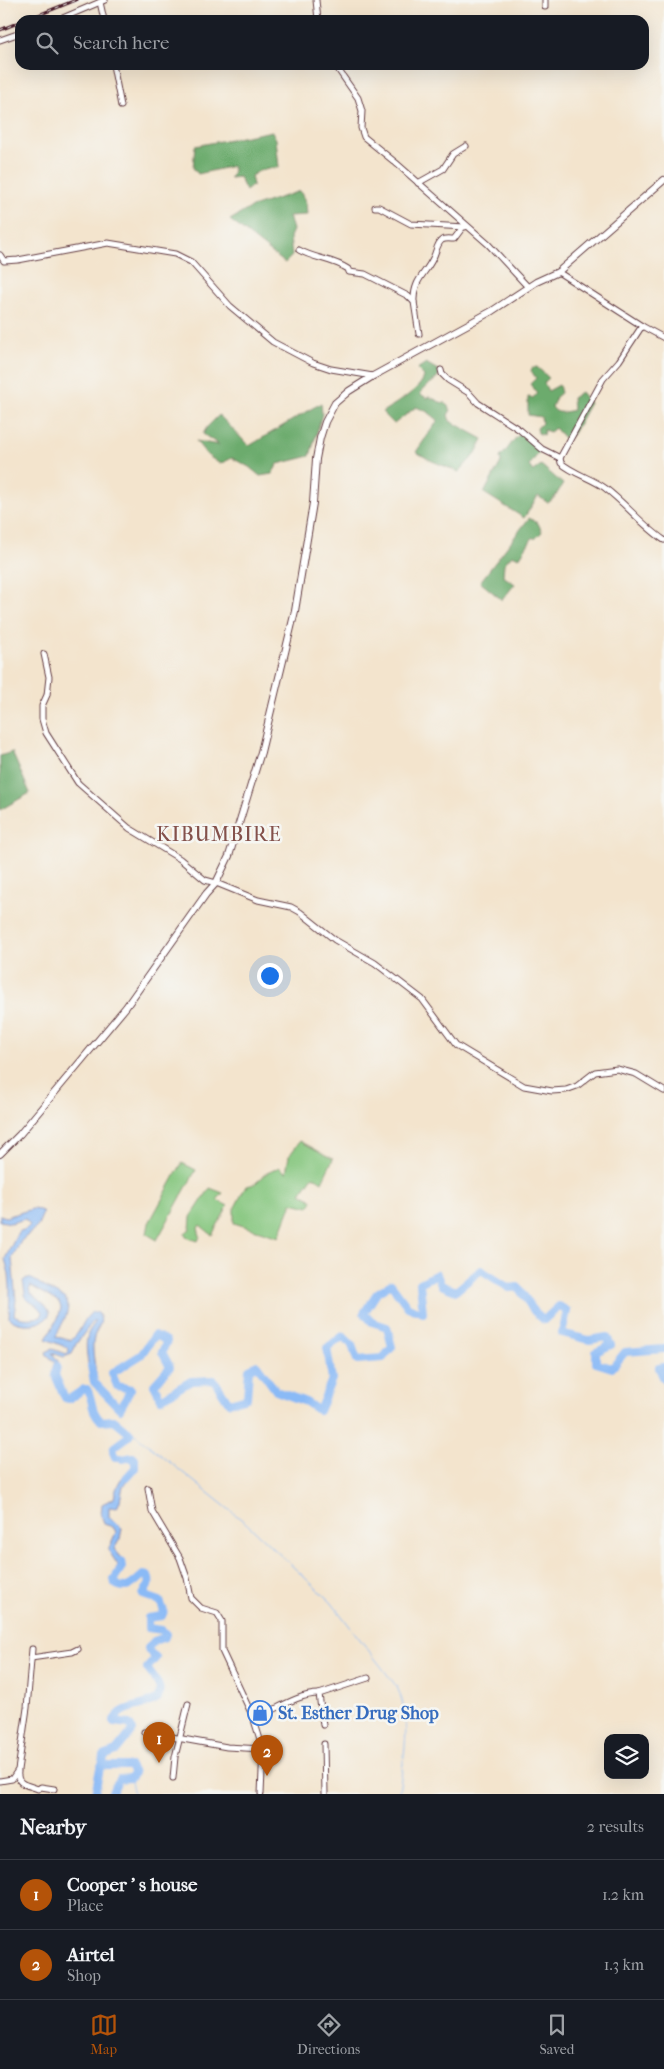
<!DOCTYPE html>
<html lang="en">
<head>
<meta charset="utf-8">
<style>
  :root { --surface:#171b24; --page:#242831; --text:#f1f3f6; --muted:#9ea1a6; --line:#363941; --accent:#b45309 }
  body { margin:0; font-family:"IM FELL French Canon",serif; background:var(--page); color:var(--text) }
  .controls { position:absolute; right:15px; bottom:15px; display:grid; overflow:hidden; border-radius:10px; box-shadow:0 5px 20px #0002 }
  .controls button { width:45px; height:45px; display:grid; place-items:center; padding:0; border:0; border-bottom:1px solid var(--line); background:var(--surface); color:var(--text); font:25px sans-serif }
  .you { position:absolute; left:269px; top:975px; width:18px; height:18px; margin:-12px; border:4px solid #fff; border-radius:50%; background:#1a73e8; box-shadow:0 0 0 8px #1a73e833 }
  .badge { display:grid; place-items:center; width:32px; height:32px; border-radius:50%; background:var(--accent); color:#fff; font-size:16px; font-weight:700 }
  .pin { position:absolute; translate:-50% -41px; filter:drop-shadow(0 1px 2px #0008) }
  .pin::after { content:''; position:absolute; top:26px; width:18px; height:15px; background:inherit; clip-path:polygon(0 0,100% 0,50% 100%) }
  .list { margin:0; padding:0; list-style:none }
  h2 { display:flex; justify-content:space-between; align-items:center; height:65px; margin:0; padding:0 20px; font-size:21px }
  h2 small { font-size:16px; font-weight:400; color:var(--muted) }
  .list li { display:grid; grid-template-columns:32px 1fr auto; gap:15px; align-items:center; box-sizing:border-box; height:70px; padding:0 20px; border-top:1px solid var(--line) }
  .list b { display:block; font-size:19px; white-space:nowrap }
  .list p { margin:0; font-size:16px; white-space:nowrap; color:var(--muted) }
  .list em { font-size:16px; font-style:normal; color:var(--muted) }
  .icon { flex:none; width:28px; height:28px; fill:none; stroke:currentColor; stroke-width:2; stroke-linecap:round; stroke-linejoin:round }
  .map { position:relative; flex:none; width:664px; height:1794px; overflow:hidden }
  .search { position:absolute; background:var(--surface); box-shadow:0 5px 20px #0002; left:15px; right:15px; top:15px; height:55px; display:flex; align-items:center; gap:12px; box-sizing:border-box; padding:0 18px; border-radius:15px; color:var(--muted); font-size:19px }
  .sheet { height:205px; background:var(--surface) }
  nav { display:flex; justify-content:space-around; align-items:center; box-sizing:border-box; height:70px; border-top:1px solid var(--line); background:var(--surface); font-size:14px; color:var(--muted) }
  nav a { display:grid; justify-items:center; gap:2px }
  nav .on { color:var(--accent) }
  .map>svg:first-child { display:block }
  .green { fill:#85c67e; stroke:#687254 }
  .forest { fill:#6cab6d; stroke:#5b654c }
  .water { fill:#8abaf6; stroke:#6a6c90 }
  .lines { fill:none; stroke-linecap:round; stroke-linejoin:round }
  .stream { stroke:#8abaf6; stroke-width:1 }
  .river { stroke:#8abaf6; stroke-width:8 }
  .minor-casing { stroke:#633d43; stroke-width:7 }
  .tertiary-casing { stroke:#633d43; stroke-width:8 }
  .minor { stroke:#fff; stroke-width:5 }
  .tertiary { stroke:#fff; stroke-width:6 }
  .rail-casing { stroke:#4a1f2b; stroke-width:3 }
  .rail { stroke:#f6f6f2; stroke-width:1; stroke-dasharray:4; stroke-linecap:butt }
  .labels { text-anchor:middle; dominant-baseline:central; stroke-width:5; stroke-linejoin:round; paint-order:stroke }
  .shop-label { font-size:18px; font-weight:bold; fill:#366cbe; stroke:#f6f6f2; text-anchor:start }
  .quarter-label { font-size:20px; letter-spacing:1px; fill:#84514b; stroke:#f6f6f2 }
</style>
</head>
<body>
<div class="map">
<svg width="664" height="1794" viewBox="0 0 664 1794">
  <rect width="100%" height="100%" fill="#f6f6f2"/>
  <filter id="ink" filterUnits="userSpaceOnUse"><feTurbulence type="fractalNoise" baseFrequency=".02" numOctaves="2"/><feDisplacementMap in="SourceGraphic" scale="10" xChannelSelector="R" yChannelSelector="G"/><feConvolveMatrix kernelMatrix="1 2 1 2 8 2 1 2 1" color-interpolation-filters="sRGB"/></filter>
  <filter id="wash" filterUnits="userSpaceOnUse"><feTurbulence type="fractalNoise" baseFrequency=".0096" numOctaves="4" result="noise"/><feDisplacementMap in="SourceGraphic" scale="20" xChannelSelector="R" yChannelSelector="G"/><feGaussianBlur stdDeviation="1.12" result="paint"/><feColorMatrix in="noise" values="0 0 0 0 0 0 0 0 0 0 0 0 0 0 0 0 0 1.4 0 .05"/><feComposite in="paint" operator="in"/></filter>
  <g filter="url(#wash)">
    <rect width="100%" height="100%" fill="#f3e4cd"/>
    <g class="green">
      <path d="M300,1141L333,1159L322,1182L313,1176L301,1193L313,1201L309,1207L292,1203L279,1237L234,1223V1209L246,1186C261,1184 258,1177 267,1173C272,1171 274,1170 279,1167L286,1173L289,1156Z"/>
      <path d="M182,1163L196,1170L157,1240L147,1234L149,1223Z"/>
      <path d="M210,1188L223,1193L217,1200L228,1206L212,1235L200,1225L198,1228L200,1236L198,1241L186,1237L185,1233L190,1229L191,1217Z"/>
    </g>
    <g class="forest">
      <path d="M272,131L276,139L279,167L259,171L251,176L253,185L246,191L239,177L230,178L233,173V166L198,174L193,168L195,146Z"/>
      <path d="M300,191L306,203L307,215L289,216L293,230L290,237L292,256L285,263L230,220L252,207Z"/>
      <path d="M426,363L438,370L439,375C434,384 425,384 420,394L427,398L428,396L440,402L445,403L451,410L448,415L450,421L483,439L476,453L459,472L432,461L416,452L438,420L428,412L416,407L394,424L382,412C393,405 422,389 424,376L417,369Z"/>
      <path d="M537,367L549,378L544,383L548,391L559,385L561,393L556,397L552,407C557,415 565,412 573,410L572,398L581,392L590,403L573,434L566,440L555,428L550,432L544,430L543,435L538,433L537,428L542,423L541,417L528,415V397L533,398L537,393L530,384L536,378L531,371L532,368Z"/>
      <path d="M321,403L322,414L310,456L278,464L272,474L260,476L249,467L232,458L220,464L207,455L196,441L219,445L203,434L207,427L219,415L249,446Z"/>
      <path d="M521,433L540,451L529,466L533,471L541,465L563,484L555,497L548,503L538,496L524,518L484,493L501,462L500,457C509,449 512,440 521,433Z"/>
      <path d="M529,518L538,523L542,532L535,539L533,537L519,558L512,555L504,564L503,576L515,584L502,600L480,582Z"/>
      <path d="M12,752L30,793L0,810V756Z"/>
    </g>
    <g class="water">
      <path d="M32,1209L40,1210L43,1213L37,1227L21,1241L12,1258L16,1300L14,1315C22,1320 32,1318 41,1317L43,1312L39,1307L26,1299L23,1281L27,1278C36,1279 40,1285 48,1289C53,1292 61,1295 65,1299C74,1309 59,1327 56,1337L71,1340C81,1333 82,1320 92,1312H97C106,1323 96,1327 94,1338C91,1349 95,1363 96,1375H90C88,1363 84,1345 88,1334C90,1328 94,1327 94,1320L76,1344L72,1354L64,1357L52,1353L58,1361L55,1375L53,1367L55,1362L47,1355L46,1352L52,1349L67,1354L69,1351L68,1348L46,1339L58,1318L61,1308L59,1302L31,1286L29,1290C34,1300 45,1301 50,1313C45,1327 18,1327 9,1318L10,1287L9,1274L5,1259L18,1232L26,1229L30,1225L25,1219L11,1223L0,1221V1215L6,1217Z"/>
      <path d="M132,1471L134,1473L123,1486L120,1501L117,1508L109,1507V1517L122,1528L120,1539L114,1549L122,1558L125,1567L122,1569H116L118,1565L108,1550L116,1532L113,1527L104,1524L101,1514L102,1504L114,1498C116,1487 120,1475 132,1471Z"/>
    </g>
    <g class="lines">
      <g class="stream">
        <path d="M130,1433L132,1432L246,1523L331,1602L397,1687C413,1722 403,1756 399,1794"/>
        <path d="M130,1778L134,1794"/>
      </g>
      <g class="river">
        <path d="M57,1366L55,1375L65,1398L69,1399L84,1389H87C94,1401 89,1409 101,1421L114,1420L130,1433L129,1436L114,1447L113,1452L115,1457L122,1459L133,1457L135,1459V1468L126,1478"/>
        <path d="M91,1366L94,1382L120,1409L131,1389L117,1386L112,1373L141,1355L155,1335L167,1341L162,1352L170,1367L154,1385L161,1399L191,1381L214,1380L229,1403L247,1398L249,1369L257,1365L276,1391L306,1402L319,1411L332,1379L327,1348L343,1336L352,1345L357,1360L383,1358L392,1347L387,1327L372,1322L364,1313L377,1293L391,1284L408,1307L423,1313L420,1283L437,1274L441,1285L456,1291L481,1270L509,1288L518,1287L534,1311L544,1320L559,1306L567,1311L562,1333L589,1340L607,1337L611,1345L596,1352V1363L612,1368L625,1352L664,1349"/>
        <path d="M664,1367L659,1368L664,1379"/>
        <path d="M95,1794L100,1768L103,1763"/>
        <path d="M111,1794L119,1779L130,1778L134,1773L130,1766H107L103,1763L104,1756L116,1751L133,1730L129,1724L114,1722V1720C125,1703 143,1709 158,1698C164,1686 153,1678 147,1668L156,1658L149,1651L148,1648L154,1641L165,1637L166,1634L162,1630L148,1628V1618L162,1616L164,1611L160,1601L143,1595L150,1582L148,1576L143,1575C134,1583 127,1592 115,1584L114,1579L122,1567L121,1561"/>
      </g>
    </g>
  </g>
  <g filter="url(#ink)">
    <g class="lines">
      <defs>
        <g id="minor">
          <path d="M316,0L318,20"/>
          <path d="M100,2L104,20"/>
          <path d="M545,7V0"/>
          <path d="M58,20L105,0"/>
          <path d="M0,40L20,33"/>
          <path d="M113,65L121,106"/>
          <path d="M335,65L358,98L362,111L361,128L364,137L396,163L488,244L528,287"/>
          <path d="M418,183L443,169L453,154L466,146"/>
          <path d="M375,207H379L411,224L465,227"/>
          <path d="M299,250C315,259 333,259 348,269L349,272L365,274L408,296L414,302L419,334"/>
          <path d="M0,255L4,261L18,260L108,243L175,254L191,262L230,306L273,342L313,363L331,369L373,376"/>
          <path d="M558,272L642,326L664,338"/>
          <path d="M414,302C413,280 425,275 433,258C436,253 437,243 442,240C445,238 451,239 454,239L463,227"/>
          <path d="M642,326L619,361L603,379L560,458L561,463C574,474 591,478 605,488C626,504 642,525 664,540"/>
          <path d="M441,370L442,374L448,380L469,393L478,403L520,430L542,449L560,458"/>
          <path d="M44,654L49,677L47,695L42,706V719L46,733L78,783L129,828L180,859L205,880L216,883L258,900L291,907L300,912L335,940L375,963L422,999L456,1045L524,1086L552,1091L566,1090L577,1086L595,1072L617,1069L636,1074L664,1091"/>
          <path d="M148,1488L152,1511L180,1558L187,1578L191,1598L201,1608L217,1613L222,1621V1651L253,1717L263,1749L261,1794"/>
          <path d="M31,1658L72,1652L78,1649"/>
          <path d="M254,1719C275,1711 296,1694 319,1694"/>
          <path d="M323,1725L319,1694L368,1678"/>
          <path d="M144,1732L227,1747L263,1749"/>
          <path d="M324,1744L325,1794"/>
          <path d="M18,1772C16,1786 30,1785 38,1789L41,1787L54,1789"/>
          <path d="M173,1778L175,1757L188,1704"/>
          <path d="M0,1781L12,1779L18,1770L27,1708L32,1649"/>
        </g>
        <path id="tertiary" d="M0,1154L20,1134L126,1007L206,894L216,883L229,856L261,752L295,611L313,503L316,459L320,438L325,422L335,403L349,391L373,376L492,311L536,282L558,272L664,180"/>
      </defs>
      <use href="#minor" class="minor-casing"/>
      <use href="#tertiary" class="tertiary-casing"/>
      <use href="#minor" class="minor"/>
      <use href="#tertiary" class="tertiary"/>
      <defs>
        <g id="rail">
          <path d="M26,20L76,0"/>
          <path d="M0,30L20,22"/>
        </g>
      </defs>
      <use href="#rail" class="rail-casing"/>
      <use href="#rail" class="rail"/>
    </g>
  </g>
  <defs>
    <symbol id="shop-ring" viewBox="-11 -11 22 22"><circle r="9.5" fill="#f6f6f2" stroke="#3f7fe0" stroke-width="1.5"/><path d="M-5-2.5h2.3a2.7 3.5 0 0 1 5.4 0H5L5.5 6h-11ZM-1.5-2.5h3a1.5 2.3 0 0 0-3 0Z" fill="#3f7fe0"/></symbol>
  </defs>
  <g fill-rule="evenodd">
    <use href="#shop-ring" x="246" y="1699" width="28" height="28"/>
  </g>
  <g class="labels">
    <g class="shop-label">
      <text x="278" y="1713">St. Esther Drug Shop</text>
    </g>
    <g class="quarter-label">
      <text x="219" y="834">KIBUMBIRE</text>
    </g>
  </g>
</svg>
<div class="controls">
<button><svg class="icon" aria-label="layers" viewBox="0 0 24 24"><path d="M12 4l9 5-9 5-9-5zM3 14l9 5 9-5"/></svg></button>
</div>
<div class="you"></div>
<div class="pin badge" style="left:159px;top:1763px">1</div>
<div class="pin badge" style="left:267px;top:1776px">2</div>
<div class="search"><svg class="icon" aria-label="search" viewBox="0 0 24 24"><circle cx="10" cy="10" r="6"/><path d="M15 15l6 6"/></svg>Search here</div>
</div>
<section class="sheet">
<h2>Nearby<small>2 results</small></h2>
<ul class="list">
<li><span class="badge">1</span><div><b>Cooper ' s house</b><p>Place</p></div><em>1.2 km</em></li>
<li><span class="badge">2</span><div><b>Airtel</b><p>Shop</p></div><em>1.3 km</em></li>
</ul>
</section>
<nav>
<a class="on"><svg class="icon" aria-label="map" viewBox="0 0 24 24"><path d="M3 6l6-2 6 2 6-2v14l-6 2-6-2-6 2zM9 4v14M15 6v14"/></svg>Map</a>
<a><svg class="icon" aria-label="directions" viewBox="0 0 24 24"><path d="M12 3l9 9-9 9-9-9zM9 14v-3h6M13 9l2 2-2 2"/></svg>Directions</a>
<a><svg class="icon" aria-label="saved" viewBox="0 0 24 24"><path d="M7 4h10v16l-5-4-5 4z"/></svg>Saved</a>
</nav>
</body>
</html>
